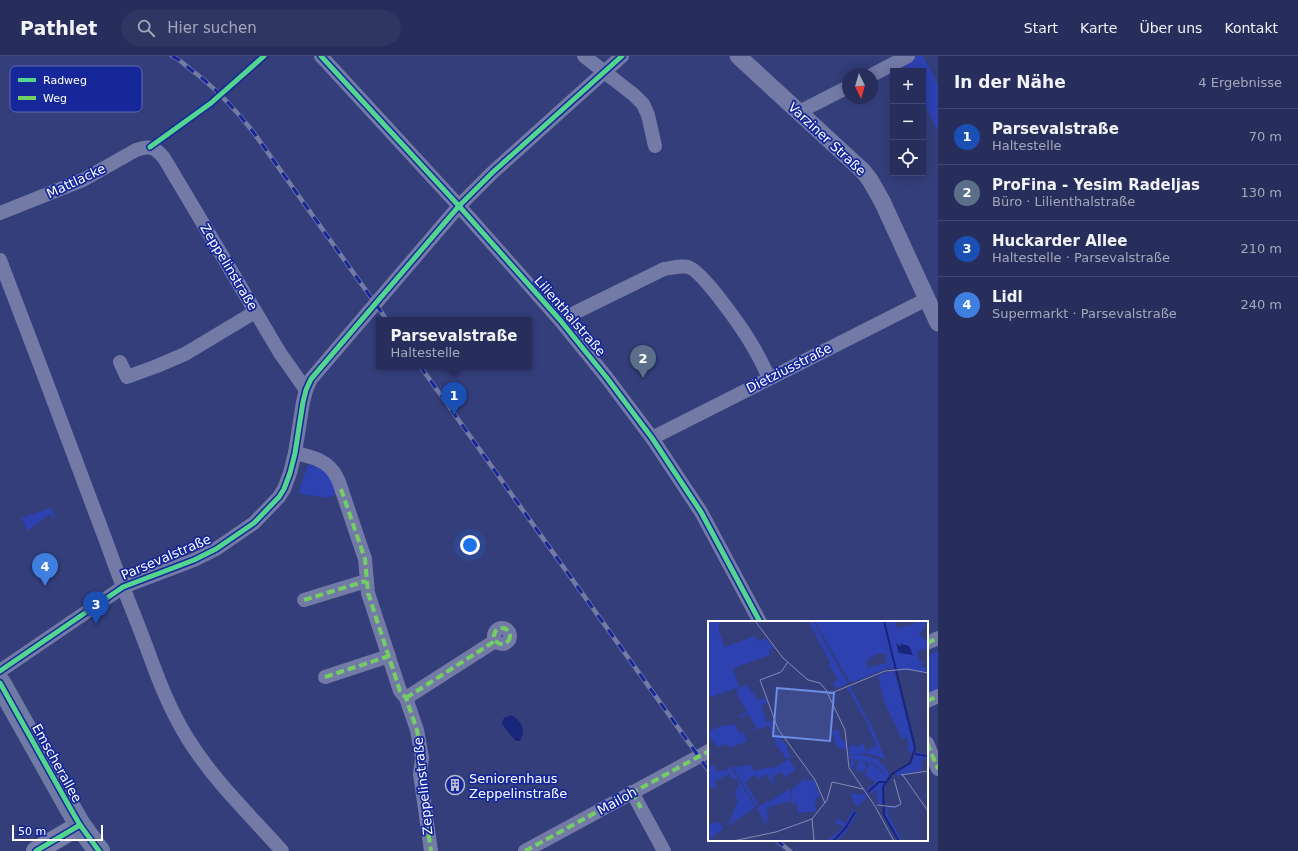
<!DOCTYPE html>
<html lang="de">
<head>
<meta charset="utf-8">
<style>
  :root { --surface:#272e5c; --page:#2f3662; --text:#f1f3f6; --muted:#a4a8bb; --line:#434a72; --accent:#95b2f1 }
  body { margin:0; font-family:"DejaVu Sans",sans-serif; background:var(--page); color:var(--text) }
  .controls { position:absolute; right:12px; top:12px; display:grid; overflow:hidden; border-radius:0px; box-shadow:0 2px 10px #0003 }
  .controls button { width:36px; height:36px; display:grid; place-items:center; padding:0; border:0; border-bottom:1px solid var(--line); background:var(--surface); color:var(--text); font:20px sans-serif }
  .compass { position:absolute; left:842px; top:12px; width:36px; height:36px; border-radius:50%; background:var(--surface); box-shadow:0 2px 10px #0003; rotate:175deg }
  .scale { position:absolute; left:12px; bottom:10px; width:91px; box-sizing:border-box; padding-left:4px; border:2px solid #fff; border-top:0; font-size:11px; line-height:14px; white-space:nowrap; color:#fff; -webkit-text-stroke:3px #162899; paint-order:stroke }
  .you { position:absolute; left:470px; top:489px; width:14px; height:14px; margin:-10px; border:3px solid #fff; border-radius:50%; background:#1a73e8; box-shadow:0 0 0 6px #1a73e833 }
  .badge { display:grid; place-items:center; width:26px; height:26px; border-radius:50%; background:var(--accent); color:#fff; font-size:13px; font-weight:700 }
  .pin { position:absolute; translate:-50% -33px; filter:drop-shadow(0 1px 2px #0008) }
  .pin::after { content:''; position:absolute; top:21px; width:14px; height:12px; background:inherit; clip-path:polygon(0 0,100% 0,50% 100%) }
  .popup { position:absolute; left:376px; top:261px; width:156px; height:52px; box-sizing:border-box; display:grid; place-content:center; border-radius:0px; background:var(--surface); filter:drop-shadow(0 1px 3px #0005); font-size:13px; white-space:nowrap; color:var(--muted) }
  .popup b { font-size:15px; color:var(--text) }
  .popup::after { content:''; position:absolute; left:50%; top:100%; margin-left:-8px; border:8px solid transparent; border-top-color:var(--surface) }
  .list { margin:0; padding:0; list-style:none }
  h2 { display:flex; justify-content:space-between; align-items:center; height:52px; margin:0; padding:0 16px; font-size:17px }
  h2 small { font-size:13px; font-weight:400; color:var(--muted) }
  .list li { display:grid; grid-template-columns:26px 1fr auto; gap:12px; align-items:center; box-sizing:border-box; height:56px; padding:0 16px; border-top:1px solid var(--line) }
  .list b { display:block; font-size:15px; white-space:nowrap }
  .list p { margin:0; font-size:13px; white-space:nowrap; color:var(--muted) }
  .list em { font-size:13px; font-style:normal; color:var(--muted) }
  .icon { flex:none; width:22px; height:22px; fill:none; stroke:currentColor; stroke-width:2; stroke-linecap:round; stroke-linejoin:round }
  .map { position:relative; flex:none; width:938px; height:795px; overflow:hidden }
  header { display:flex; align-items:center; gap:24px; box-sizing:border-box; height:56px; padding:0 20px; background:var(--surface); border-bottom:1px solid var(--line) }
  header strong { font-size:19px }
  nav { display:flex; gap:22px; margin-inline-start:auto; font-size:14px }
  .search { width:280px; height:36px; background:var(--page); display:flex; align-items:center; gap:10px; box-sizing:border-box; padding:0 14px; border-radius:22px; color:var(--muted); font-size:15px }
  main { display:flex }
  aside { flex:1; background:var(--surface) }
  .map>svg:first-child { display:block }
  .green { fill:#2d41b1 }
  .water { fill:#18257b }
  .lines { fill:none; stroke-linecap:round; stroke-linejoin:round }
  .minor { stroke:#737aa6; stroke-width:14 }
  .tertiary { stroke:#737aa6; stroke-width:17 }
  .secondary { stroke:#7a7fa9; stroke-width:20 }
  .primary { stroke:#717aa4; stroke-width:22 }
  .rail-casing { stroke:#737aa4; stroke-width:4.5 }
  .rail { stroke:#162899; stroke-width:3; stroke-dasharray:9; stroke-linecap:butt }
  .quiet { stroke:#74ce65; stroke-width:4; stroke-dasharray:8 4; stroke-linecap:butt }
  .cycleway-casing { stroke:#162899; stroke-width:8 }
  .cycleway { stroke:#53d58f; stroke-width:5 }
  .labels { text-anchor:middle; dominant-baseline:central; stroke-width:3.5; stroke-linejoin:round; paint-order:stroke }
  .street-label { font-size:13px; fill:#fff; stroke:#162899 }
  .poi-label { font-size:13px; fill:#fff; stroke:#162899; text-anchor:start }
  .inset-river { fill:none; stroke:#18257b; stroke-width:2 }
  .inset-road { fill:none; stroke:#858bb0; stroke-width:1 }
  .view { fill:#6c8ce6; fill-opacity:0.15; stroke:#6c8ce6; stroke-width:2 }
  .inset-edge { fill:none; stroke:#fff; stroke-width:2 }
  .key { fill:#162899; stroke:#5c68b8; stroke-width:1 }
  .key-label { font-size:11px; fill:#fff }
</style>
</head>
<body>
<header>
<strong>Pathlet</strong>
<div class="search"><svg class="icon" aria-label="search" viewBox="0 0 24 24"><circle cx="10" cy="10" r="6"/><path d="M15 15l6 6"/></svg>Hier suchen</div>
<nav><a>Start</a><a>Karte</a><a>Über uns</a><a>Kontakt</a></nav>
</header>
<main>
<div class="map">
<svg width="938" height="795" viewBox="0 0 938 795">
  <rect width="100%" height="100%" fill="#343e7b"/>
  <g class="green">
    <path d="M896,0H923L938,28V75L923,45V15H908Z"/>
    <path d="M308,409C327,410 330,422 338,437L328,442L301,438L299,436L300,432Z"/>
    <path d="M51,452L55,463L49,458L28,475L21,462Z"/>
    <path d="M938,595V638L927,643V600Z"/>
  </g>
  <path class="water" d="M511,659C522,665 526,673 520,685H516C512,681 503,671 502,666L504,662Z"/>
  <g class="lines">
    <g class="minor">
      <path d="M321,0L459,150L560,264L607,322L652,382L701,456L760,566"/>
      <path d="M584,0L634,39L643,48L648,59L655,90"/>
      <path d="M872,19L908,0"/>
      <path d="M799,56L848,31"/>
      <path d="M0,157L83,124L136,94C150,89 155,91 164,102L280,297L306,334"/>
      <path d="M0,204C37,300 73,397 109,493C120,525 133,555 145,587C157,620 169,653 188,683C214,725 250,759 282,795"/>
      <path d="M560,264L664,213C672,212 681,209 688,211C702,214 744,275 752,289C759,300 764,311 769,322"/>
      <path d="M120,306L127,321L157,310L185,298L255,256"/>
      <path d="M652,382L927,243"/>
      <path d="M295,397C308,400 323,403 332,414C335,417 337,422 339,426L365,503L368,537L400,635L406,642L417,674L422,702L420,718L431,795"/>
      <path d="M304,544L366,525"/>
      <circle cx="502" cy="580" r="8"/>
      <path d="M927,587L938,582"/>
      <path d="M0,615L123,531L194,504L216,493L254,467L279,441L284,433L290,417L295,397L303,346L306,334L311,323L459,150L493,116L622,0"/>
      <path d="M325,621L389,600"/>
      <path d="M406,642L495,585"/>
      <path d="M927,645L938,640"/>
      <path d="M927,687L938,713"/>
      <path d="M632,736L664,795"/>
      <path d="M525,795L709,695"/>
    </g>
    <path class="tertiary" d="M738,0L863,115L870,124L882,145L938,267"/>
    <path class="secondary" d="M36,795L80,769"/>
    <path class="primary" d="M0,627L69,750L80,769L99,795"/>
    <defs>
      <g id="rail">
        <path d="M172,0C179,3 184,8 190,13C215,31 235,53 254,77L387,264"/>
        <path d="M420,310L709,715"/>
        <path d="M776,784L790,795"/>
      </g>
    </defs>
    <use href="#rail" class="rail-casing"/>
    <use href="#rail" class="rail"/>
    <g class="quiet">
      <path d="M341,433L365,503L368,537L400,635L406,642L417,674L422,702L420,718L431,795"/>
      <path d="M304,544L366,525"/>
      <circle cx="502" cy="580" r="8"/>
      <path d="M927,587L938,582"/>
      <path d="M325,621L389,600"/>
      <path d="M406,642L495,585"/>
      <path d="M927,645L938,640"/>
      <path d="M927,687L938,713"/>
      <path d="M632,736L641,752"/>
      <path d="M525,795L709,695"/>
    </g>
    <defs>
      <g id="cycleway">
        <path d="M321,0L459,150L560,264L607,322L652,382L701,456L760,566"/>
        <path d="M150,91L211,47L264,0"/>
        <path d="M0,615L123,531L194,504L216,493L254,467L279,441L284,433L290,417L295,397L303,346L306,334L311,323L459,150L493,116L622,0"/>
        <path d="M0,627L69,750L80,769L99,795"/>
        <path d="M36,795L80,769"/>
      </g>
    </defs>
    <use href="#cycleway" class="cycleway-casing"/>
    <use href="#cycleway" class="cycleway"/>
  </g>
  <defs>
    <symbol id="building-ring" viewBox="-11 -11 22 22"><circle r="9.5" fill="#162899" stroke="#b8bbd1" stroke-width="1.5"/><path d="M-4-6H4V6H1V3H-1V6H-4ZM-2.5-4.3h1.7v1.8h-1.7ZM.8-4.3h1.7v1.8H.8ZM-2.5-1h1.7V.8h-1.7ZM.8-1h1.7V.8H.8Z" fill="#b8bbd1"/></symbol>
  </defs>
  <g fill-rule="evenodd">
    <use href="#building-ring" x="444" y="718" width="22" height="22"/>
  </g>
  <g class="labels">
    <g class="street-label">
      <text transform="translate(827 83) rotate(43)">Varziner Straße</text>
      <text transform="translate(76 125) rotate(-25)">Mattlacke</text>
      <text transform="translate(229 211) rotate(59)">Zeppelinstraße</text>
      <text transform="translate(570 260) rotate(49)">Lilienthalstraße</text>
      <text transform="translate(789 312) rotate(-27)">Dietziusstraße</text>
      <text transform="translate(166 501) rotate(-23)">Parsevalstraße</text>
      <text transform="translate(57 707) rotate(61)">Emscherallee</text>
      <text transform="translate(423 730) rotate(-96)">Zeppelinstraße</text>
      <text transform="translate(617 745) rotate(-29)">Mailoh</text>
    </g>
    <g class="poi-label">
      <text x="469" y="722">Seniorenhaus<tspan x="469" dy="15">Zeppelinstraße</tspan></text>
    </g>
  </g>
  <g transform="translate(708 565)">
    <rect width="220" height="220" fill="#343e7b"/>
    <path d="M0,0H11V11L17,26L47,15L49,20L57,17L66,27L61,29L62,34L57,36L25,47L31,66L0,77ZM100,0H105L140,63L128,67L125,62L130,58L121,45L122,41ZM107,0H185L190,7L207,3V0H220L211,14L220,20V28L209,30L211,41H218L213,43V45L220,48V51L181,48L179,45V48L142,62ZM188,23L203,27V31L192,32ZM168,33H178V42L160,47L158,41ZM186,49L206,122V135L198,127L201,126L199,116L194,118L176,80L170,54ZM39,64L50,79L58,77L60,82L53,84L59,102L66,100L67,102L63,104L67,114L77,122L83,136L79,138L69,125L61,104L46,110L48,106L40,92L32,97L31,95L39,90L30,75L29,68ZM142,65L167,112L177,138L157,132L141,134V126L146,123L148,127L155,122L158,131L166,125L169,127L158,100L139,66ZM27,103L31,112L35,111L39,120L22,127L18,123L10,126L0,115L2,110L10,106ZM131,109L132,117L138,122L139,129L128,125L124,110ZM208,131L220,133V138H213L214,149L189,155L187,151L203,143ZM150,133L170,138L181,152L176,170L177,184L170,183L168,169L161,173L158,170L167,161L157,154L161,143L147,140L144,150L142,139L162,142L180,155L165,142L142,138L141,135ZM81,138L88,149L77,156L73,151L65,155L66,164L58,153L51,158L47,154L37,161L50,183L48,185L24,145L34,146L42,143L46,150L61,146L64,148ZM148 146a5 5 0 1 1 10 0a5 5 0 1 1-10 0ZM6,144L9,151L17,149L21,153L7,160L9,166L0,167V147ZM22,145L47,186L20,205L30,180L26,170L31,168L30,159L23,157L19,148ZM96,157L98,160L106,159L112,175L107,178L108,190L90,192L89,182H83L84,169ZM83,167L82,180L61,186L59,206L58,194L62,180ZM156,172L159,176L150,185L146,182L143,172L154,174ZM62,179L58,189L57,205L49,186ZM179,186H191L180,188V193L194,220H191L177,193ZM145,189L149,192L139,210L129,220H118L136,206L126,200H129L130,197L137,203ZM12,201L15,208L0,219V203Z" fill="#2d41b1" fill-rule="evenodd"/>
    <path d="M188,22L192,26L193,23L201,25L205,34L191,32Z" fill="#18257b"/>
    <path class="inset-river" d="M176,0L207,127L202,142L184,153L175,166L176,194L191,220M207,133L220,135M160,171L171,161H177M125,220L137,208L147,191"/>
    <path class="inset-road" d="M47,0L75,37L100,59L112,62L118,69L137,109L141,147L167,185L186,220M80,41L73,51L52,59L70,108L107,159L117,182M121,73L177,50L199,48L220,52M194,153L220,190M193,154L220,150M169,184L187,186L193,183L186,158M104,198L106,220M25,220L68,211L104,198L119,179L124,161L155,168"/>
    <path class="view" d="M69,67L126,72L122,120L65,115Z"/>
    <rect width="220" height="220" class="inset-edge"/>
  </g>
  <rect x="10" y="10" width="132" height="46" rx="6" class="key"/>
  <rect x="18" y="22" width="18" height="4" fill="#53d58f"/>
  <rect x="18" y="40" width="18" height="4" fill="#74ce65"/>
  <g class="key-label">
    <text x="43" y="28">Radweg</text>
    <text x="43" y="46">Weg</text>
  </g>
</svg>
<div class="controls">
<button>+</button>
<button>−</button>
<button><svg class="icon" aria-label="locate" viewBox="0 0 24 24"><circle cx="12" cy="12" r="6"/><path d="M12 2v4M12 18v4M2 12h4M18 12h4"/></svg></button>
</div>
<svg class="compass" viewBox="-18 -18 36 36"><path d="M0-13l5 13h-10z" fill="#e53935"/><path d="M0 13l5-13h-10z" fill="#a4a8bb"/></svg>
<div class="scale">50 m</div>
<div class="you"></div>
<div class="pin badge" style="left:454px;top:359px;background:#1a4fb4">1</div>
<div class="popup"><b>Parsevalstraße</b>Haltestelle</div>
<div class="pin badge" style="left:643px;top:322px;background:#5c6f8a">2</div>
<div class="pin badge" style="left:96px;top:568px;background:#1a4fb4">3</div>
<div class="pin badge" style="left:45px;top:530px;background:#3f7fe0">4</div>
</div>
<aside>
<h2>In der Nähe<small>4 Ergebnisse</small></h2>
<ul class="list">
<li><span class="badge" style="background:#1a4fb4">1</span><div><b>Parsevalstraße</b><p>Haltestelle</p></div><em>70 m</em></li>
<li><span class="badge" style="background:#5c6f8a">2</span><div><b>ProFina - Yesim Radeljas</b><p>Büro · Lilienthalstraße</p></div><em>130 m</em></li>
<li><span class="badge" style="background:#1a4fb4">3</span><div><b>Huckarder Allee</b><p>Haltestelle · Parsevalstraße</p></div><em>210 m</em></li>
<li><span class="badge" style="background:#3f7fe0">4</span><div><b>Lidl</b><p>Supermarkt · Parsevalstraße</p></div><em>240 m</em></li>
</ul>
</aside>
</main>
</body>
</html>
